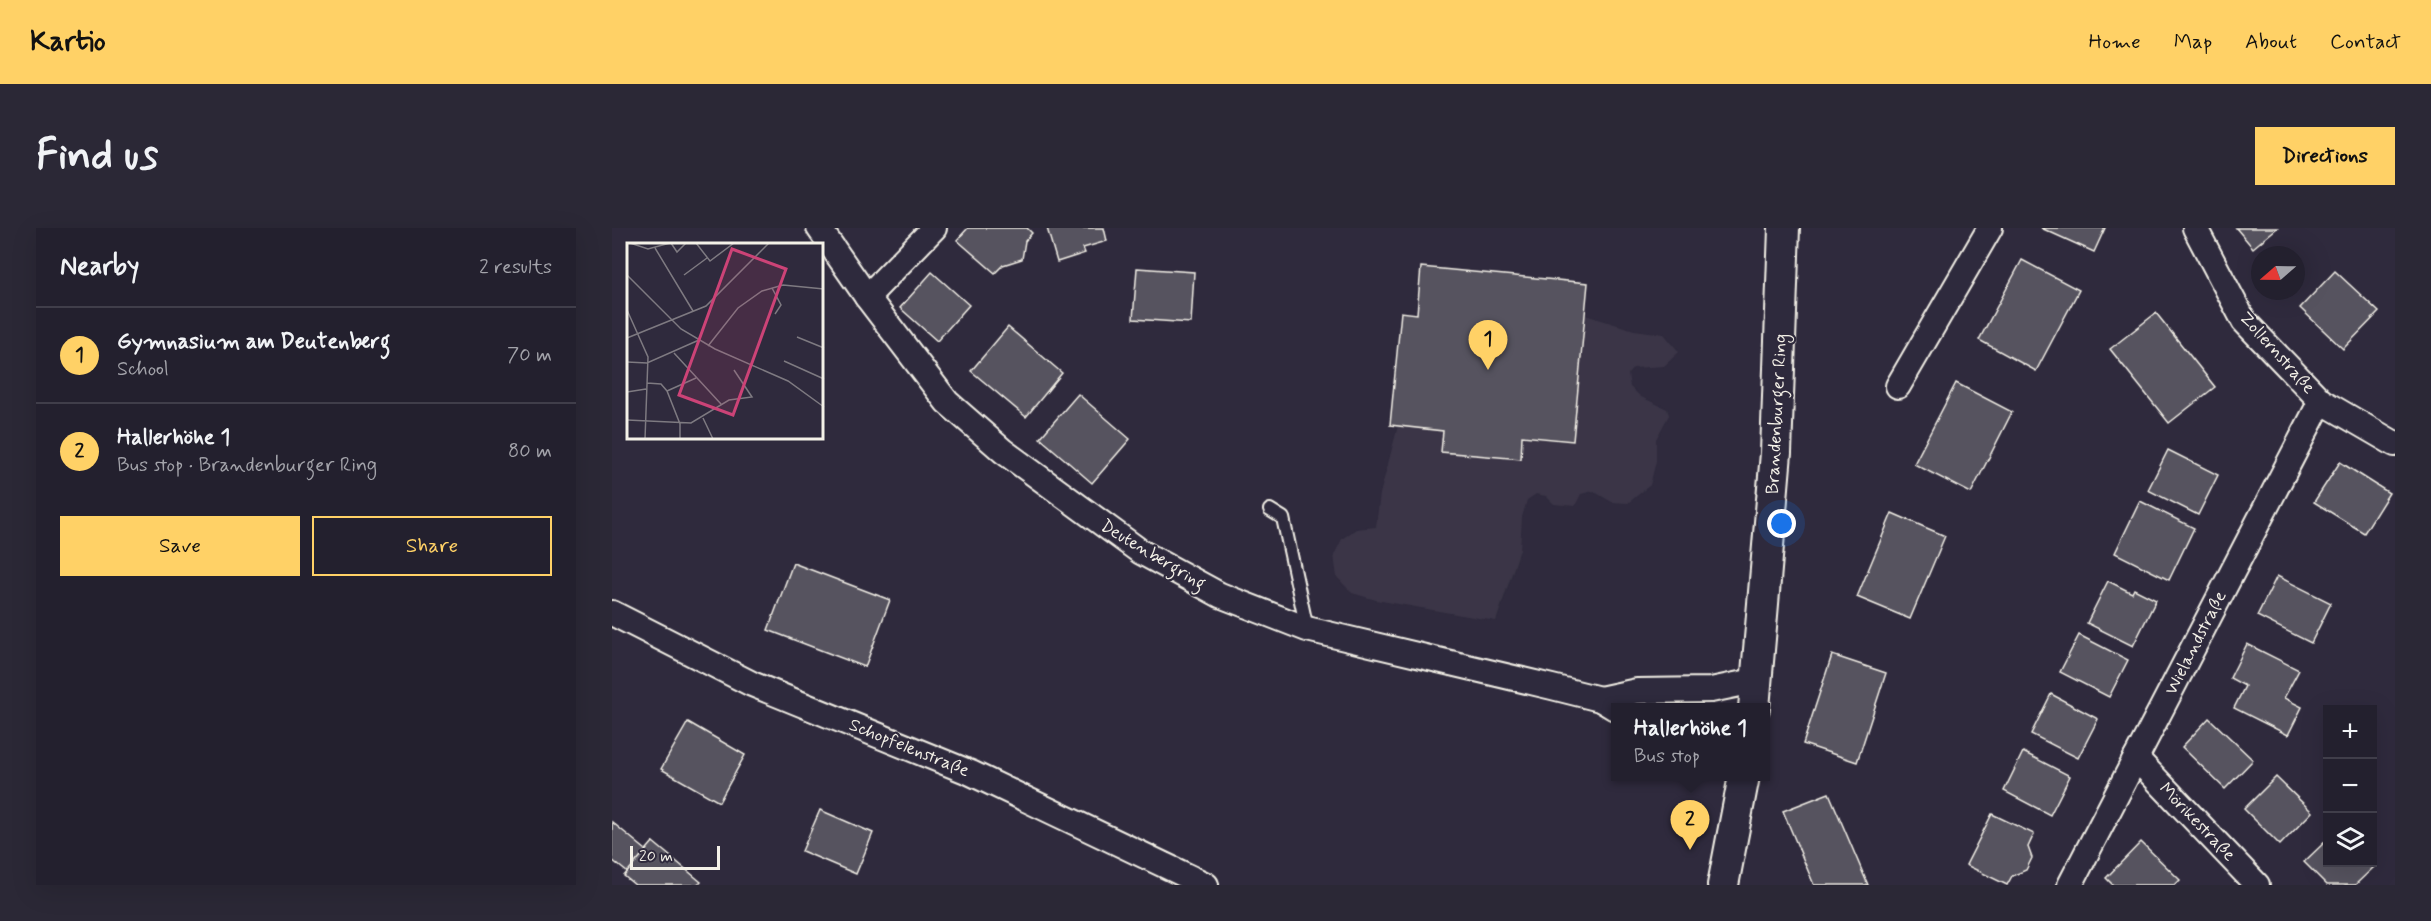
<!DOCTYPE html>
<html lang="en">
<head>
<meta charset="utf-8">
<style>
  :root { --surface:#23202e; --page:#2b2836; --text:#f1f3f6; --muted:#a3a3aa; --line:#403e4a; --accent:#ffd166 }
  body { margin:0; font-family:Mynerve,sans-serif; background:var(--page); color:var(--text) }
  .controls { position:absolute; right:18px; bottom:18px; display:grid; overflow:hidden; border-radius:0px; box-shadow:0 6px 24px #0002 }
  .controls button { width:54px; height:54px; display:grid; place-items:center; padding:0; border:0; border-bottom:2px solid var(--line); background:var(--surface); color:var(--text); font:30px sans-serif }
  .compass { position:absolute; left:1639px; top:18px; width:54px; height:54px; border-radius:50%; background:var(--surface); box-shadow:0 6px 24px #0002; rotate:250deg }
  .scale { position:absolute; left:18px; bottom:15px; width:90px; box-sizing:border-box; padding-left:6px; border:3px solid #f4f1e8; border-top:0; font-size:16px; line-height:21px; white-space:nowrap; color:#f4f1e8; -webkit-text-stroke:4px #2f2a3d; paint-order:stroke }
  .you { position:absolute; left:1170px; top:296px; width:21px; height:21px; margin:-15px; border:4px solid #fff; border-radius:50%; background:#1a73e8; box-shadow:0 0 0 9px #1a73e833 }
  .badge { display:grid; place-items:center; width:39px; height:39px; border-radius:50%; background:var(--accent); color:#111; font-size:20px; font-weight:700 }
  .pin { position:absolute; translate:-50% -50px; filter:drop-shadow(0 2px 3px #0008) }
  .pin::after { content:''; position:absolute; top:32px; width:21px; height:18px; background:inherit; clip-path:polygon(0 0,100% 0,50% 100%) }
  .popup { position:absolute; left:999px; top:475px; width:159px; height:78px; box-sizing:border-box; display:grid; place-content:center; border-radius:0px; background:var(--surface); filter:drop-shadow(0 2px 4px #0005); font-size:20px; white-space:nowrap; color:var(--muted) }
  .popup b { font-size:22px; color:var(--text) }
  .popup::after { content:''; position:absolute; left:50%; top:100%; margin-left:-12px; border:12px solid transparent; border-top-color:var(--surface) }
  .list { margin:0; padding:0; list-style:none }
  h2 { display:flex; justify-content:space-between; align-items:center; height:78px; margin:0; padding:0 24px; font-size:26px }
  h2 small { font-size:20px; font-weight:400; color:var(--muted) }
  .list li { display:grid; grid-template-columns:39px 1fr auto; gap:18px; align-items:center; box-sizing:border-box; height:96px; padding:0 24px; border-top:2px solid var(--line) }
  .list b { display:block; font-size:22px; white-space:nowrap }
  .list p { margin:0; font-size:20px; white-space:nowrap; color:var(--muted) }
  .list em { font-size:20px; font-style:normal; color:var(--muted) }
  .actions { display:flex; gap:12px; padding:18px 24px }
  .actions a { flex:1; padding:14px 0; border:2px solid var(--accent); border-radius:0px; text-align:center; font-size:21px; color:var(--accent) }
  .actions .main { background:var(--accent); color:#111 }
  .icon { flex:none; width:33px; height:33px; fill:none; stroke:currentColor; stroke-width:2; stroke-linecap:round; stroke-linejoin:round }
  .map { position:relative; flex:none; width:1783px; height:657px; overflow:hidden; border-radius:0px }
  header { display:flex; align-items:center; gap:36px; box-sizing:border-box; height:84px; padding:0 30px; background:var(--accent); color:#111 }
  header strong { font-size:28px }
  nav { display:flex; gap:33px; margin-inline-start:auto; font-size:21px }
  .intro { display:flex; align-items:center; justify-content:space-between; box-sizing:border-box; height:144px; padding:0 36px }
  h1 { margin:0; font-size:42px }
  .button { padding:15px 27px; border-radius:0px; background:var(--accent); color:#111; font-size:21px; font-weight:700 }
  main { display:flex; gap:36px; padding:0 36px }
  aside { flex:1; background:var(--surface); border-radius:0px; box-shadow:0 6px 24px #0002 }
  .map>svg:first-child { display:block }
  .built { fill:#3b3647 }
  .building { fill:#56525f; stroke:#f4f1e8; stroke-width:1.5 }
  .lines { fill:none; stroke-linecap:round; stroke-linejoin:round }
  .service-casing { stroke:#f4f1e8; stroke-width:16 }
  .minor-casing { stroke:#f4f1e8; stroke-width:28 }
  .tertiary-casing { stroke:#f4f1e8; stroke-width:34 }
  .service { stroke:#2f2a3d; stroke-width:12 }
  .minor { stroke:#2f2a3d; stroke-width:24 }
  .tertiary { stroke:#2f2a3d; stroke-width:30 }
  .labels { text-anchor:middle; dominant-baseline:central; stroke-width:4.5; stroke-linejoin:round; paint-order:stroke }
  .street-label { font-size:18px; fill:#f4f1e8; stroke:#2f2a3d }
  .inset-road { fill:none; stroke:#7e7a81; stroke-width:1.5 }
  .view { fill:#cc4377; fill-opacity:0.15; stroke:#cc4377; stroke-width:3 }
  .inset-edge { fill:none; stroke:#f4f1e8; stroke-width:3 }
</style>
</head>
<body>
<header>
<strong>Kartio</strong>
<nav><a>Home</a><a>Map</a><a>About</a><a>Contact</a></nav>
</header>
<div class="intro"><h1>Find us</h1><a class="button">Directions</a></div>
<main>
<aside>
<h2>Nearby<small>2 results</small></h2>
<ul class="list">
<li><span class="badge">1</span><div><b>Gymnasium am Deutenberg</b><p>School</p></div><em>70 m</em></li>
<li><span class="badge">2</span><div><b>Hallerhöhe 1</b><p>Bus stop · Brandenburger Ring</p></div><em>80 m</em></li>
</ul>
<div class="actions"><a class="main">Save</a><a>Share</a></div>
</aside>
<div class="map">
<svg width="1783" height="657" viewBox="0 0 1783 657">
  <rect width="100%" height="100%" fill="#2f2a3d"/>
  <filter id="ink" filterUnits="userSpaceOnUse"><feTurbulence type="fractalNoise" baseFrequency=".0167" numOctaves="2"/><feDisplacementMap in="SourceGraphic" scale="12" xChannelSelector="R" yChannelSelector="G"/><feConvolveMatrix kernelMatrix="1 2 1 2 8 2 1 2 1" color-interpolation-filters="sRGB"/></filter>
  <g filter="url(#ink)">
    <path class="built" d="M973,87L1022,102L1052,106L1067,124L1052,138L1021,140L1016,146L1018,159L1029,169L1055,181L1057,187L1044,211V233L1038,257L1016,275L1000,274L981,263L969,266L963,278L942,276L934,268L924,266L915,272L910,289L908,321L884,393L764,372L740,365L725,349L722,327L730,311L744,301L764,299L768,266L786,198L831,203L829,224L909,230L910,208L961,213Z"/>
    <g class="building">
      <path d="M356,0H415L420,5L413,13L410,31L391,37L383,45L345,12Z"/>
      <path d="M435,0H492L495,13L471,20L473,25L445,34Z"/>
      <path d="M1429,0H1493L1482,24Z"/>
      <path d="M1624,0H1665L1641,20Z"/>
      <path d="M1410,32L1467,62L1424,143L1367,112Z"/>
      <path d="M809,39L976,55L961,213L910,208L909,231L829,224L831,203L778,197L789,84L805,86Z"/>
      <path d="M525,40L582,44L579,95L521,91Z"/>
      <path d="M1723,43L1767,84L1731,121L1688,80Z"/>
      <path d="M320,44L357,77L325,113L288,80Z"/>
      <path d="M1544,85L1603,159L1557,195L1498,121Z"/>
      <path d="M396,99L450,145L414,189L359,143Z"/>
      <path d="M1344,155L1400,184L1359,265L1302,236Z"/>
      <path d="M466,166L518,211L480,255L428,210Z"/>
      <path d="M1556,222L1606,247L1586,287L1536,262Z"/>
      <path d="M1728,234L1777,265L1752,305L1702,274Z"/>
      <path d="M1528,273L1582,300L1557,352L1503,325Z"/>
      <path d="M1280,285L1333,308L1298,391L1245,369Z"/>
      <path d="M181,335L278,372L253,439L156,402Z"/>
      <path d="M1665,348L1719,375L1699,415L1645,388Z"/>
      <path d="M1496,353L1520,365L1522,361L1544,372L1521,418L1475,395Z"/>
      <path d="M1467,407L1516,432L1497,469L1448,444Z"/>
      <path d="M1635,416L1687,442L1672,470L1690,479L1676,507L1622,480L1633,458L1618,450Z"/>
      <path d="M1220,427L1274,445L1245,534L1191,516Z"/>
      <path d="M1439,466L1486,491L1466,530L1419,506Z"/>
      <path d="M1597,490L1641,532L1613,561L1570,519Z"/>
      <path d="M76,494L133,527L107,574L49,541Z"/>
      <path d="M1411,524L1458,548L1438,587L1392,563Z"/>
      <path d="M1664,549L1700,584L1668,617L1632,581Z"/>
      <path d="M1217,565L1256,657H1202L1171,583Z"/>
      <path d="M208,582L261,605L244,646L190,623Z"/>
      <path d="M1380,586L1422,606L1416,619L1420,630L1414,642L1400,648L1395,657L1354,637Z"/>
      <path d="M0,594L34,622L16,645L0,632Z"/>
      <path d="M1716,611V634H1757L1762,639L1743,657H1715L1692,634Z"/>
      <path d="M41,614L89,654L86,657H23L12,648Z"/>
      <path d="M1529,614L1568,652L1563,657H1501L1494,650Z"/>
    </g>
    <g class="lines">
      <defs>
        <path id="service" d="M658,282L671,290L695,401"/>
        <g id="minor">
          <path d="M207,0L255,69L335,174L391,223L529,324L608,367L695,401L940,459L988,471L1003,480"/>
          <path d="M1583,0L1632,93L1709,173L1783,216"/>
          <path d="M255,69L322,0"/>
          <path d="M1286,158L1378,0"/>
          <path d="M0,385L140,456L359,545L594,657"/>
          <path d="M988,471L1025,463L1099,462L1147,452"/>
          <path d="M1524,530L1645,657"/>
          <path d="M1458,657L1709,173"/>
        </g>
        <g id="tertiary">
          <path d="M1142,480L1164,225L1172,0"/>
          <path d="M1111,657L1132,548"/>
        </g>
      </defs>
      <use href="#service" class="service-casing"/>
      <use href="#minor" class="minor-casing"/>
      <use href="#tertiary" class="tertiary-casing"/>
      <use href="#service" class="service"/>
      <use href="#minor" class="minor"/>
      <use href="#tertiary" class="tertiary"/>
    </g>
  </g>
  <g class="labels">
    <g class="street-label">
      <text transform="translate(1665 125) rotate(48)">Zollernstraße</text>
      <text transform="translate(1165 186) rotate(-87)">Brandenburger Ring</text>
      <text transform="translate(541 327) rotate(31)">Deutenbergring</text>
      <text transform="translate(1584 415) rotate(-63)">Wielandstraße</text>
      <text transform="translate(297 520) rotate(22)">Schopfelenstraße</text>
      <text transform="translate(1585 594) rotate(46)">Mörikestraße</text>
    </g>
  </g>
  <g transform="translate(15 15)">
    <rect width="196" height="196" fill="#2f2a3d"/>
    <path class="inset-road" d="M3,0L21,6L43,0M44,0L50,9L59,0M69,0L83,18L107,0M28,5L66,68M0,32L54,86L88,106L161,138L197,164M57,32L80,15M145,45L154,62L148,71M0,67L21,114L18,196M170,94L197,105M0,95L79,63L142,0M81,103L111,65L135,48L156,42L197,46M47,110L94,161M157,118L197,136M0,119L20,120L72,97M20,140L34,141L40,148L53,181V196M40,148L69,135M0,149L19,146M76,175L86,196M0,177L64,180L102,157L125,154L107,127"/>
    <path class="view" d="M105,6L159,26L106,172L52,152Z"/>
    <rect width="196" height="196" class="inset-edge"/>
  </g>
</svg>
<div class="controls">
<button>+</button>
<button>−</button>
<button><svg class="icon" aria-label="layers" viewBox="0 0 24 24"><path d="M12 4l9 5-9 5-9-5zM3 14l9 5 9-5"/></svg></button>
</div>
<svg class="compass" viewBox="-18 -18 36 36"><path d="M0-13l5 13h-10z" fill="#e53935"/><path d="M0 13l5-13h-10z" fill="#a3a3aa"/></svg>
<div class="scale">20 m</div>
<div class="you"></div>
<div class="pin badge" style="left:876px;top:142px">1</div>
<div class="pin badge" style="left:1078px;top:622px">2</div>
<div class="popup"><b>Hallerhöhe 1</b>Bus stop</div>
</div>
</main>
</body>
</html>
